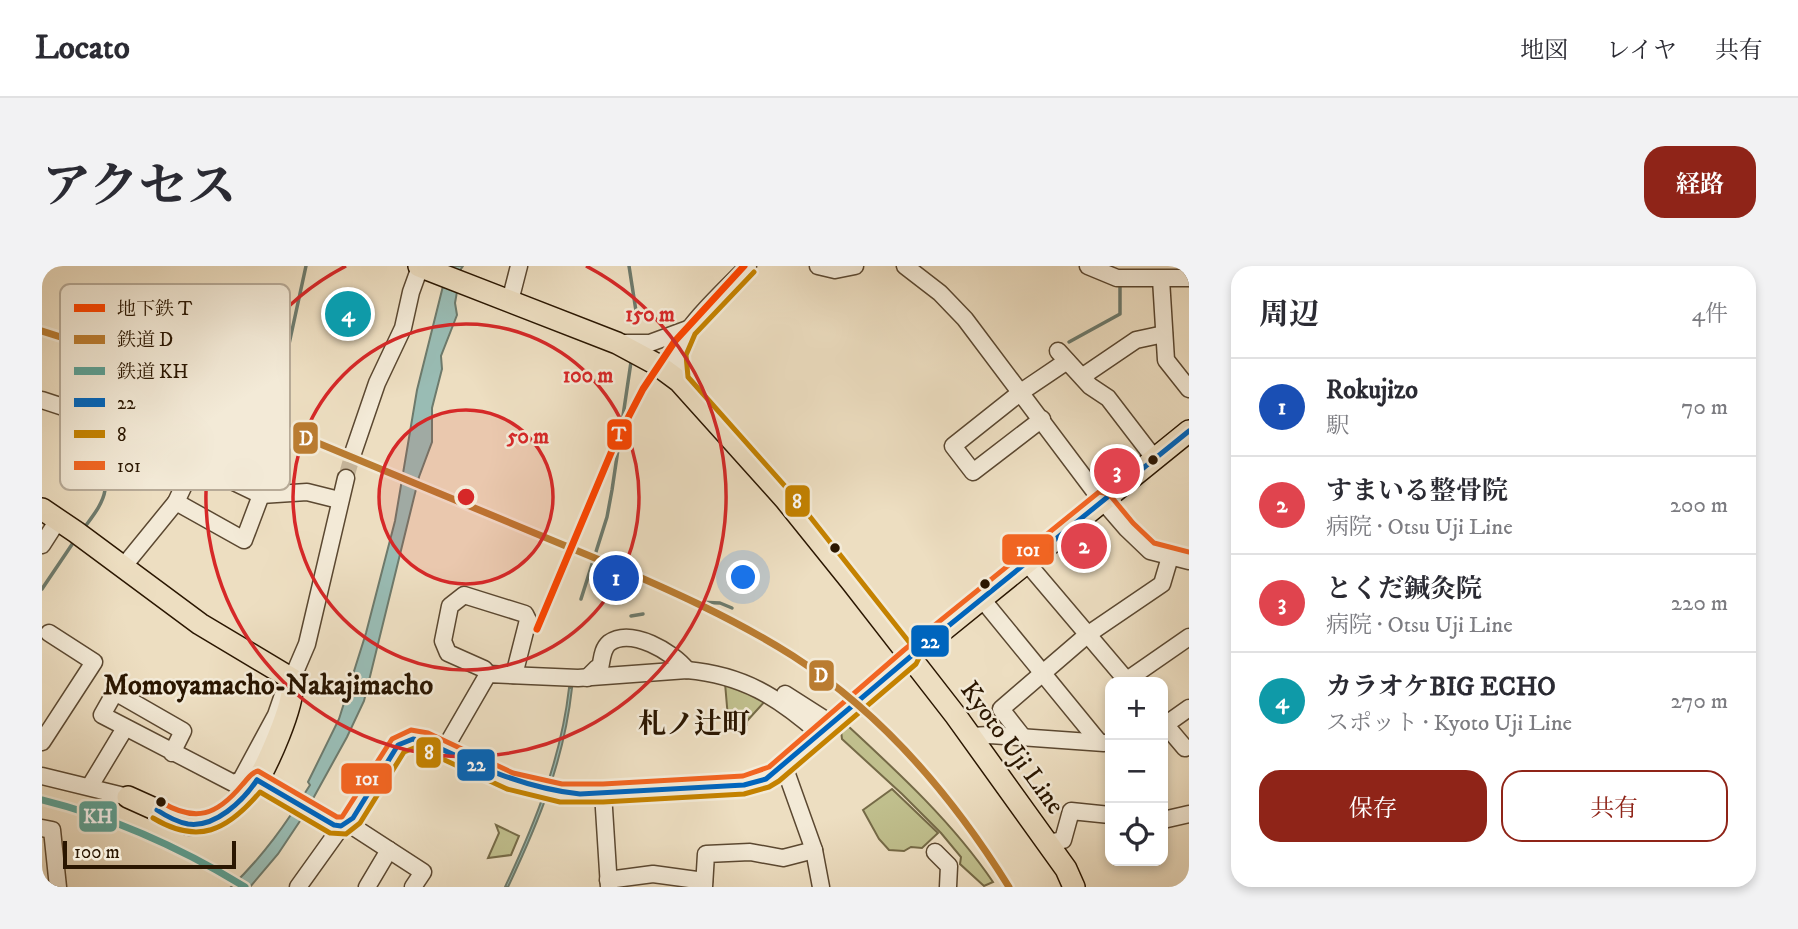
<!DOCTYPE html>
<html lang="ja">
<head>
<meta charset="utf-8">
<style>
  :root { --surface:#fff; --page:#f2f2f3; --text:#2b2b33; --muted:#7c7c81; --line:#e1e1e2; --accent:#8f2418 }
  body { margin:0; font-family:"IM FELL DW Pica","Noto Serif JP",serif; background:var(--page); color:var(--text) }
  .controls { position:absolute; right:21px; bottom:21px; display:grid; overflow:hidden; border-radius:14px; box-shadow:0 4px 10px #0003 }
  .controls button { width:63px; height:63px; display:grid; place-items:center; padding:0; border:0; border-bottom:2px solid var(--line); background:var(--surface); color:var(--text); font:35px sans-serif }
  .scale { position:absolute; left:21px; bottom:18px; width:173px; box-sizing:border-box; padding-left:7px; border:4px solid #2a1601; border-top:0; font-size:19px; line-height:24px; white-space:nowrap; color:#2a1601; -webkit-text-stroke:5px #f3ead7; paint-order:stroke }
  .you { position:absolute; left:702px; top:312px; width:24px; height:24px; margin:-18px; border:5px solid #fff; border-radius:50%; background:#1a73e8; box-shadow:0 0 0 10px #1a73e833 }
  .badge { display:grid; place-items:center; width:46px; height:46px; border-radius:50%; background:var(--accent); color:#fff; font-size:23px; font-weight:700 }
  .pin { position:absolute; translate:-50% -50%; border:4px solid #fff; box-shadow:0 2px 7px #0006 }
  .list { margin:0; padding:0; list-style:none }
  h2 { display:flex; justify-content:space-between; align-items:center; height:91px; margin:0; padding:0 28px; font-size:30px }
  h2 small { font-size:23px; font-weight:400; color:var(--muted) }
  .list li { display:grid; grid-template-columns:46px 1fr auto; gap:21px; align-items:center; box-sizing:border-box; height:98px; padding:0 28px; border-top:2px solid var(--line) }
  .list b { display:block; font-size:26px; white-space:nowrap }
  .list p { margin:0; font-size:23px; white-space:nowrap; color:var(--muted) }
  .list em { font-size:23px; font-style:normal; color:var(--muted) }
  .actions { display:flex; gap:14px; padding:21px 28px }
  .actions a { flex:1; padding:16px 0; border:2px solid var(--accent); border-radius:21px; text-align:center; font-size:24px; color:var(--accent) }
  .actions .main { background:var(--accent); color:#fff }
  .icon { flex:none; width:38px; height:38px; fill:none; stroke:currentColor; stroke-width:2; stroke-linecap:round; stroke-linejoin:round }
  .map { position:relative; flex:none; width:1147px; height:621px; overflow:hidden; border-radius:21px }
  header { display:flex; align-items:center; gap:42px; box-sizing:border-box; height:98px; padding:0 35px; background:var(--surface); border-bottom:2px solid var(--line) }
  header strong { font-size:33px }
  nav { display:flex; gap:38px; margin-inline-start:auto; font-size:24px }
  .intro { display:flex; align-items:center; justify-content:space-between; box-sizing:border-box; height:168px; padding:0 42px }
  h1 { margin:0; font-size:49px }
  .button { padding:18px 32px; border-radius:21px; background:var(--accent); color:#fff; font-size:24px; font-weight:700 }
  main { display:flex; gap:42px; padding:0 42px }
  aside { flex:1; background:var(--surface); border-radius:21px; box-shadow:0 4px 10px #0003 }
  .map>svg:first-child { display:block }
  .green { fill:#c0bf8d; stroke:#756a47; stroke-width:2 }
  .water { fill:#99bcb4; stroke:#6d7a6c; stroke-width:2 }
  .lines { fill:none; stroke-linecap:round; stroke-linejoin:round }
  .stream { stroke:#6d7a6c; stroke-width:3.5 }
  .minor-tunnel { stroke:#c6b69b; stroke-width:16; stroke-dasharray:16 8; stroke-linecap:butt }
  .minor-casing { stroke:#5b4831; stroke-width:19 }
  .major-casing { stroke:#2a1601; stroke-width:24 }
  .minor { stroke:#f3ead7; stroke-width:16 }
  .major { stroke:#eddec1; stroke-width:21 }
  .bus-1-casing { stroke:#f3ead7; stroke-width:10 }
  .bus-2-casing { stroke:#f3ead7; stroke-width:10 }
  .bus-3-casing { stroke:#f3ead7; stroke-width:10 }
  .bus-1 { stroke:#0065bd; stroke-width:5 }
  .bus-2 { stroke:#c48200; stroke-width:5 }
  .bus-3 { stroke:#f26522; stroke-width:5 }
  .rail-1-casing { stroke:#f3ead7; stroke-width:12 }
  .rail-2-casing { stroke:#f3ead7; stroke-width:12 }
  .rail-1 { stroke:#ba7c31; stroke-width:7 }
  .rail-2 { stroke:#5ba094; stroke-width:7 }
  .metro-1-casing { stroke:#f3ead7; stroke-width:12 }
  .metro-1 { stroke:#ff4500; stroke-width:7 }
  .ring { fill:none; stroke:#d62828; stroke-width:3.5 }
  .bus-dot { fill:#2a1601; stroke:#f3ead7; stroke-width:2.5 }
  .labels { text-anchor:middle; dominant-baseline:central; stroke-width:5; stroke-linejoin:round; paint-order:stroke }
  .street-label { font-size:26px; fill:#2a1601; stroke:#f3ead7 }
  .neighbourhood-label { font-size:28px; font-weight:bold; fill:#2a1601; stroke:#f3ead7 }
  .key { fill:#f3ead7; stroke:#b7aa97; stroke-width:2 }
  .key-label { font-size:19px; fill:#2a1601 }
  .centre { fill:#d62828; stroke:#f3ead7; stroke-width:3.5 }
  .ring-label { font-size:21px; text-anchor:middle; font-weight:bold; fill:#d62828; stroke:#f3ead7; stroke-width:5; stroke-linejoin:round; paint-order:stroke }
  .line-badge { stroke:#f3ead7; stroke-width:2.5 }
  .badge-label { font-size:19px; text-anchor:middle; font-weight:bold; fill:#fff }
</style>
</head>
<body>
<header>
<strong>Locato</strong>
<nav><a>地図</a><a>レイヤ</a><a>共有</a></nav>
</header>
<div class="intro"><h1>アクセス</h1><a class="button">経路</a></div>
<main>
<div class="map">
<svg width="1147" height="621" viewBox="0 0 1147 621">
  <rect width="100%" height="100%" fill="#eddec1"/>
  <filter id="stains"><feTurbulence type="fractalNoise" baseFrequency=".00286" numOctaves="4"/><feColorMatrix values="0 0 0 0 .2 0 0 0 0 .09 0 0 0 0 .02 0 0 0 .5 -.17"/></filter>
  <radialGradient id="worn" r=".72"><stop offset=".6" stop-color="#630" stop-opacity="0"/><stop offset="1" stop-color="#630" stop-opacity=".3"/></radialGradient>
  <g class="green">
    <path d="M683,417L724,434L705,455V459H693L694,452H686Z"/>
    <path d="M806,460C858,508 911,557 951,616L942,620L918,598L919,591L899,567L860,528L800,473L799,465Z"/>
    <path d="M850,523L896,567L880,582L869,581L862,585L847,584L837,573L821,544Z"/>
    <path d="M454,559L477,570L469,589L446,592L457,567Z"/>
  </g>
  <g class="water">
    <path d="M406,0H421L419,3L413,37L415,49L399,90L400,103L390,142V176L377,211L322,435L305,471L262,549L236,588L208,621H189C222,589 244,558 268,519L266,516L297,453L324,367L353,255L375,124Z"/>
    <path d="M527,422H530C522,495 497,555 466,621H463C493,557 519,493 527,422Z"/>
  </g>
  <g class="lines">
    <g class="stream">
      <path d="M587,0L594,45"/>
      <path d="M1027,76L1078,48V16"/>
      <path d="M66,150L94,98L105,90L113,92L216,139L229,142L234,138L264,0"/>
      <path d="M42,262C50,251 61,238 63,224C65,200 49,181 60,159"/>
      <path d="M0,323L33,274"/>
      <path d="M539,333L565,251L570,224L589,96"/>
      <path d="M655,336L678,337L690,342"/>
      <path d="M589,350L601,348"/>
    </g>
    <path class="minor-tunnel" d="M304,212L311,187"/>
    <defs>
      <g id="minor">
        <path d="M776,0L793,4L813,0"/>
        <path d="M863,0L898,27L923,53L1053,226L1085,263L1108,285L1147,295"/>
        <path d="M1046,0L1075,12H1147"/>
        <path d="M1119,13L1124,94L1147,123"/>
        <path d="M468,35L477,0"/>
        <path d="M578,77H608L646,63"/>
        <path d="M1016,85L1048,120L1066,132L1112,192"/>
        <path d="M1041,110L1094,74L1122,68"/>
        <path d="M637,115C636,104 633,92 637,81C644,59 688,19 706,0"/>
        <path d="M0,134L67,156L219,229L265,226L297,234"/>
        <path d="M1000,153L931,206L911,180L979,126L1025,95"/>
        <path d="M311,187L335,117L361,62L369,26L378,1"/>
        <path d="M134,236L202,274L219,229"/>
        <path d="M0,279L16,254"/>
        <path d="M985,297L1086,416"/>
        <path d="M81,301L134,236L152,198"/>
        <path d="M940,333L1057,476"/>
        <path d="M446,408L442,403L406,387L401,375L408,340L422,329L483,348L486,354L472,409"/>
        <path d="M545,412L555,402H558C560,394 560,383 567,377C589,361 631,386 645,404"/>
        <path d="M1085,414L1147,371"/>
        <path d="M743,428L790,458"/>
        <path d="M1121,456L1143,482"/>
        <path d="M1123,459L1147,442"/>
        <path d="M928,470L948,469L1062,477"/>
        <path d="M981,471L959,443L1045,369L1120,318L1128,291"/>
        <path d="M0,476L52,396L7,367"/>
        <path d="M402,484L446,408L536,412L645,404C701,409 736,431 778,468"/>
        <path d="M130,487L141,465L73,426L60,449L193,518L200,512L234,449L244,420L250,413L265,378L304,212"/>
        <path d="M742,500L772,584L779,621"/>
        <path d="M0,510L86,531"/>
        <path d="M215,514L292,559C303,562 307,558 313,549L356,479L371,473L382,475L468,515L484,520L519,527H561L702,519L724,513L732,508L868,391"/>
        <path d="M48,520L83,462"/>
        <path d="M561,527L567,621"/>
        <path d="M1121,554L1147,548"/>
        <path d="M307,558L381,606L371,621"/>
        <path d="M0,562L10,564L16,621"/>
        <path d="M1005,577L1021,574L1029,545L1068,549"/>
        <path d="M893,586L907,600L906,621"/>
        <path d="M566,614L611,608L662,615"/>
        <path d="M256,621L299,561"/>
        <path d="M325,621L347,584"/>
        <path d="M662,621L664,588L708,586L741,592L772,584"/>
      </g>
      <g id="major">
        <path d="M377,0L575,77L614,98L637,115L743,233L809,315L914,450L1024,603L1032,621"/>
        <path d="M0,243L34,266L158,358L250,413C255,435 224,503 210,523C199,539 167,560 146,558L86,531"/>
        <path d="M868,391L1147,165"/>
      </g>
    </defs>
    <use href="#minor" class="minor-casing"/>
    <use href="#major" class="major-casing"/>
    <use href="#minor" class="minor"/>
    <use href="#major" class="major"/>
    <defs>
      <g id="bus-1">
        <path d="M215,514L292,559L299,560L311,552L356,479L371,473L382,475C433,499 481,522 538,528L702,519L724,513L868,391L1147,165"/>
        <path d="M115,544C124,550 135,556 146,558C173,562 201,535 215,514"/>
      </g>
      <path id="bus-2" d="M111,552C156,579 185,565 218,526L288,567L304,568L318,557L362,486L372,482L379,483L465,523L518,536H561L702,528L727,521L737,515L874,398L877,392L875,386L750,228L646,111L644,89L653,68L712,6"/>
      <path id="bus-3" d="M119,536C154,557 175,549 200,519C206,513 208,507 216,505L295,551H300L350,473L369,464L386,467L471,507L520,518H561L701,510L727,501L862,384L1057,226L1067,228L1091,257L1112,277L1147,286"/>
    </defs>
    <use href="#bus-1" class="bus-1-casing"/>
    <use href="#bus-2" class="bus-2-casing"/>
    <use href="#bus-3" class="bus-3-casing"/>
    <use href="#bus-1" class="bus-1"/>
    <use href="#bus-2" class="bus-2"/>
    <use href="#bus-3" class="bus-3"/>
    <defs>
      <path id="rail-1" d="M0,65L28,74L560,295C626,323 691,352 751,390C841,448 911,531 967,621"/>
      <path id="rail-2" d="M0,534C73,552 139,582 203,621"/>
    </defs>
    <use href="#rail-1" class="rail-1-casing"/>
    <use href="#rail-2" class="rail-2-casing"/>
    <use href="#rail-1" class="rail-1"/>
    <use href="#rail-2" class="rail-2"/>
    <defs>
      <path id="metro-1" d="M495,363L574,175L601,123L633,75L702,0"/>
    </defs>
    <use href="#metro-1" class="metro-1-casing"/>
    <use href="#metro-1" class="metro-1"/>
  </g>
  <circle cx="424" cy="231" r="87" fill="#d62828" fill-opacity=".12"/>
  <g class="ring">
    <circle cx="424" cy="231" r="87"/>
    <circle cx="424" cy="231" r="173"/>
    <path d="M544 0A260 260 0 1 1 304 0"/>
  </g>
  <g class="bus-dot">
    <circle cx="1111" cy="194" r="6"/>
    <circle cx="793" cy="282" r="6"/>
    <circle cx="943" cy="318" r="6"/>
    <circle cx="119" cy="536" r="6"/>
  </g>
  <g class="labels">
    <g class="street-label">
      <text transform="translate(970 482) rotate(54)">Kyoto Uji Line</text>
    </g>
    <g class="neighbourhood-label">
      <text x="226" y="419">Momoyamacho-Nakajimacho</text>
      <text x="652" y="458">札ノ辻町</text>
    </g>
  </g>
  <rect x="18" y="18" width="230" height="206" rx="10" class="key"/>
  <rect x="32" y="38" width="31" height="8" fill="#ff4500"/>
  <rect x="32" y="69" width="31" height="9" fill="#ba7c31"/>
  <rect x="32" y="101" width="31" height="8" fill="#5ba094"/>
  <rect x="32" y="132" width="31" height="9" fill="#0065bd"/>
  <rect x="32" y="164" width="31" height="8" fill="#c48200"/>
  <rect x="32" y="195" width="31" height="9" fill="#f26522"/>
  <g class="key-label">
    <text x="75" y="49">地下鉄 T</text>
    <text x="75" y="80">鉄道 D</text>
    <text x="75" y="112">鉄道 KH</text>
    <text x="75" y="143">22</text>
    <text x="75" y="175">8</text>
    <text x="75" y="206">101</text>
  </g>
  <circle cx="424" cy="231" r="10" class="centre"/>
  <g class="ring-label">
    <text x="608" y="55">150 m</text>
    <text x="546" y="116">100 m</text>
    <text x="486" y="177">50 m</text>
  </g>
  <g class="line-badge">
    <rect x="564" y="152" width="27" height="33" rx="7" fill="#ff4500"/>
    <rect x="250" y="155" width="27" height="34" rx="7" fill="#ba7c31"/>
    <rect x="742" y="218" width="27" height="34" rx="7" fill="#c48200"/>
    <rect x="959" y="267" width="54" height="33" rx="7" fill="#f26522"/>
    <rect x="868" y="358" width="40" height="34" rx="7" fill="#0065bd"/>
    <rect x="766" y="393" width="27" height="33" rx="7" fill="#ba7c31"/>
    <rect x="373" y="470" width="27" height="33" rx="7" fill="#c48200"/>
    <rect x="414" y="482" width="40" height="34" rx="7" fill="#0065bd"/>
    <rect x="298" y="496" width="53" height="33" rx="7" fill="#f26522"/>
    <rect x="36" y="534" width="40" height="33" rx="7" fill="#5ba094"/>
  </g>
  <g class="badge-label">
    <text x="577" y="175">T</text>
    <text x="264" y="179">D</text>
    <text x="755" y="242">8</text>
    <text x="986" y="290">101</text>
    <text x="888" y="382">22</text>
    <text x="779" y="416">D</text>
    <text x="387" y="493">8</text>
    <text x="434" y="505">22</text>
    <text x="325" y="519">101</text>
    <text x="56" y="557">KH</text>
  </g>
  <rect width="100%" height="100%" filter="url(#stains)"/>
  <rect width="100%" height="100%" fill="url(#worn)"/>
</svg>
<div class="controls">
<button>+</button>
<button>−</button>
<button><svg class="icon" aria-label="locate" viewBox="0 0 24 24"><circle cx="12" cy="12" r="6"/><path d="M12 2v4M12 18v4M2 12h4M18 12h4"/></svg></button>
</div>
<div class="scale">100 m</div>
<div class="you"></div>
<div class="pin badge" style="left:574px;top:312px;background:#1a4fb4">1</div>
<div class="pin badge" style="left:1042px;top:280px;background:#e0444e">2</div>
<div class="pin badge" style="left:1075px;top:205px;background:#e0444e">3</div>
<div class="pin badge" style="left:306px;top:48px;background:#0f9aa8">4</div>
</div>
<aside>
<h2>周辺<small>4件</small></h2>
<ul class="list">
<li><span class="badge" style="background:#1a4fb4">1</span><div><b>Rokujizo</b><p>駅</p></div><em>70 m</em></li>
<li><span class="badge" style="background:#e0444e">2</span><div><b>すまいる整骨院</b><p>病院 · Otsu Uji Line</p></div><em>200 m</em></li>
<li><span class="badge" style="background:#e0444e">3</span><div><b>とくだ鍼灸院</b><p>病院 · Otsu Uji Line</p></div><em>220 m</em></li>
<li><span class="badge" style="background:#0f9aa8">4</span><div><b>カラオケBIG ECHO</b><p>スポット · Kyoto Uji Line</p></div><em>270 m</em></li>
</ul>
<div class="actions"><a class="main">保存</a><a>共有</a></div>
</aside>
</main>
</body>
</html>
